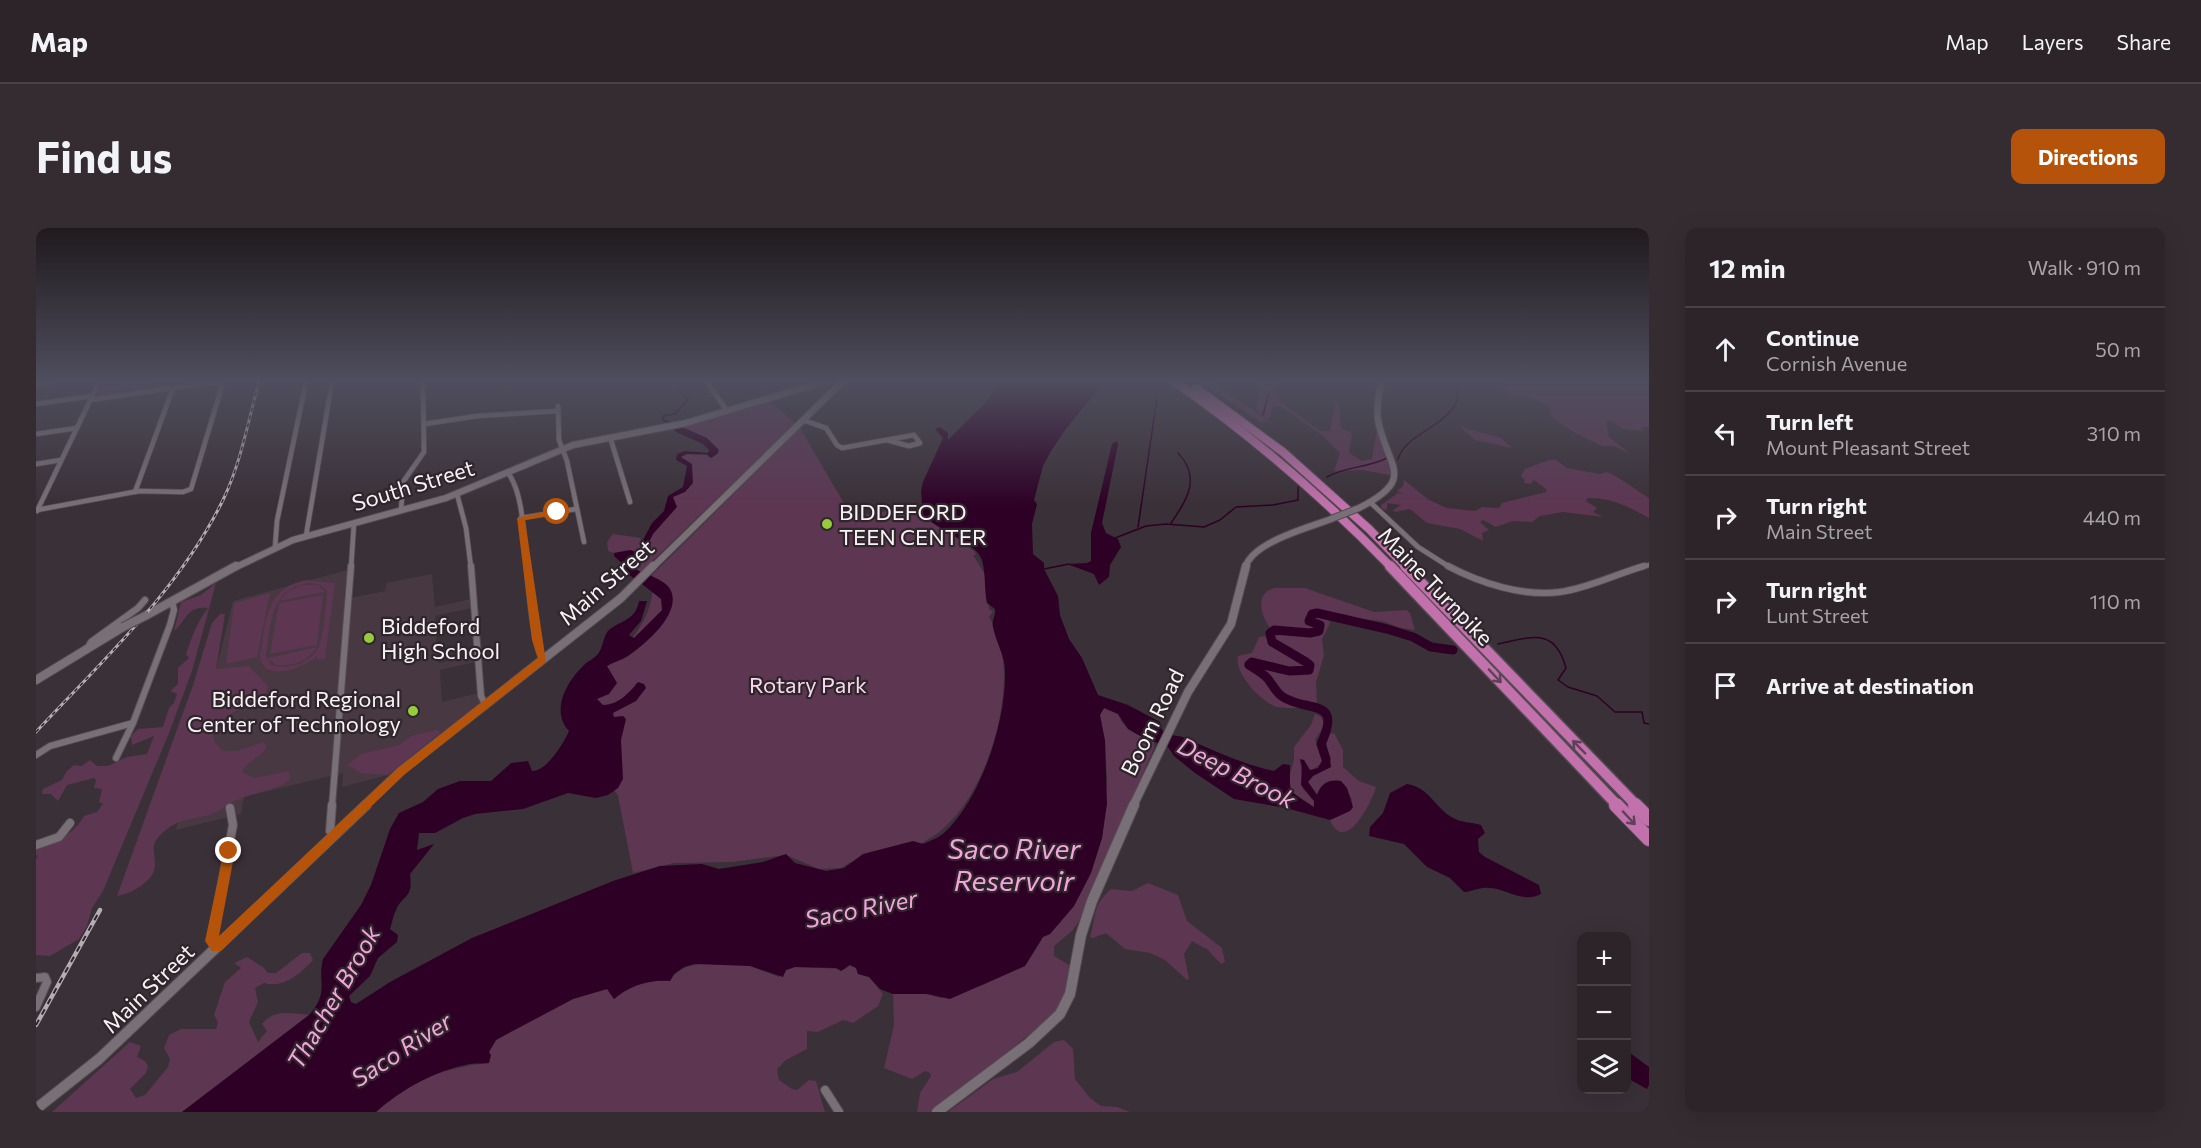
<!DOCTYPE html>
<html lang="en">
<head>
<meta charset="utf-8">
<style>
  :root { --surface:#2c2429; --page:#342c31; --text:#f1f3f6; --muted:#a6a4a8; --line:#484146; --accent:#b45309 }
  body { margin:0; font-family:Commissioner,sans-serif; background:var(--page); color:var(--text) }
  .controls { position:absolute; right:18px; bottom:18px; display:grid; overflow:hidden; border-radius:12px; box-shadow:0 6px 24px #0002 }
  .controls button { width:54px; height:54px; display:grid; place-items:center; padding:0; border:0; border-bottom:2px solid var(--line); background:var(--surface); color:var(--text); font:30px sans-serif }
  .stop { position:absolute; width:18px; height:18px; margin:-14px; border:4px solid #b45309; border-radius:50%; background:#fff }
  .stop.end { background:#b45309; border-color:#fff; box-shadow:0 2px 6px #0008 }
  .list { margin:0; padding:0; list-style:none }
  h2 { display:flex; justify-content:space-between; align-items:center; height:78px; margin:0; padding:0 24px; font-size:26px }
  h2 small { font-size:20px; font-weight:400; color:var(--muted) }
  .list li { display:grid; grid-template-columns:39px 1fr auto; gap:18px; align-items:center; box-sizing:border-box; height:84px; padding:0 24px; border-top:2px solid var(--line) }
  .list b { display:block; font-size:22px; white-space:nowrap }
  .list p { margin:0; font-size:20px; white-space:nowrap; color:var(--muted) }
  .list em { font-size:20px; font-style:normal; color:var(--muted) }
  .icon { flex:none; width:33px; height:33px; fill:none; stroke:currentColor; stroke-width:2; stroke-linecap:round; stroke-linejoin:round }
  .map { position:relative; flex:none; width:1613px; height:884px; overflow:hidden; border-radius:12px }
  header { display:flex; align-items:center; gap:36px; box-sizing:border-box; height:84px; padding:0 30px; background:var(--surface); border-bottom:2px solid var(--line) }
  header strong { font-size:28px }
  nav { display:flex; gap:33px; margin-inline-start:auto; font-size:21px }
  .intro { display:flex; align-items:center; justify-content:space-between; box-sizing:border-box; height:144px; padding:0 36px }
  h1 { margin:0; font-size:42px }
  .button { padding:15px 27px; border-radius:12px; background:var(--accent); color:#fff; font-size:21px; font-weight:700 }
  main { display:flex; gap:36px; padding:0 36px }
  aside { flex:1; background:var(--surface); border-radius:12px; box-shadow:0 6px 24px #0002 }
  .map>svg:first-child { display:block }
  .built { fill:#473842 }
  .green { fill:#5d3652; fill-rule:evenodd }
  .water { fill:#2e0025 }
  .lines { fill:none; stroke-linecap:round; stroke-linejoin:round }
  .stream { stroke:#2e0025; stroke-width:1.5 }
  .river-far1 { stroke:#2e0025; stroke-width:7 }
  .river { stroke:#2e0025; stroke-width:9 }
  .minor-far2-casing { stroke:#554c52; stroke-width:6 }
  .minor-far1-casing { stroke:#554c52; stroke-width:8 }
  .minor-casing { stroke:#554c52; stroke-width:10 }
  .tertiary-far2-casing { stroke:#554c52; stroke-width:8 }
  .tertiary-far1-casing { stroke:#554c52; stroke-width:10 }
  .tertiary-casing { stroke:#554c52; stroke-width:12 }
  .motorway-far2-casing { stroke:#554c52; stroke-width:10 }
  .motorway-far1-casing { stroke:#554c52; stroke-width:13 }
  .motorway-casing { stroke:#554c52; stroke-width:16 }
  .minor-far2 { stroke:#796f76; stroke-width:4.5 }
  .minor-far1 { stroke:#796f76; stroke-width:6 }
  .minor { stroke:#796f76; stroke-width:8 }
  .tertiary-far2 { stroke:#796f76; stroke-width:6 }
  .tertiary-far1 { stroke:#796f76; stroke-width:8 }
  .tertiary { stroke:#796f76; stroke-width:10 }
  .motorway-far2 { stroke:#c271ac; stroke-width:8 }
  .motorway-far1 { stroke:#c271ac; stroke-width:10 }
  .motorway { stroke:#c271ac; stroke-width:14 }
  .rail-far1-casing { stroke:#b4adb2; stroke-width:3 }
  .rail-casing { stroke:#b4adb2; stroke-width:4.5 }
  .rail-far1 { stroke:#2f262c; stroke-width:1.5; stroke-dasharray:4; stroke-linecap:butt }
  .rail { stroke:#2f262c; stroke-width:2; stroke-dasharray:6; stroke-linecap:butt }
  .tertiary-bridge-far1-casing { stroke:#554c52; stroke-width:8; stroke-linecap:butt }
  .tertiary-bridge-casing { stroke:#554c52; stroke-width:10; stroke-linecap:butt }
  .tertiary-bridge-far1 { stroke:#796f76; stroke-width:6 }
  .tertiary-bridge { stroke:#796f76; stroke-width:8 }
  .oneway { stroke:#624059 }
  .route { fill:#b45309 }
  .poi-dot { fill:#96cc3a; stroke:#2f262c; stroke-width:2 }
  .labels { text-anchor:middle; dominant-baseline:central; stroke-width:4.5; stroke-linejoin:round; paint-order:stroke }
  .street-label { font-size:22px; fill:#f8f2f6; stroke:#2f262c }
  .poi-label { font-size:22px; fill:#f8f2f6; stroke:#2f262c; text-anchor:start }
  .park-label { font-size:22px; fill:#f9d7ee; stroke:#2f262c }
  .water-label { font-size:24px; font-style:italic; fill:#f5a3dd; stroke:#2f262c }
  .near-water-label { font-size:28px; font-style:italic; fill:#f5a3dd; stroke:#2f262c }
</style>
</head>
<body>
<header>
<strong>Map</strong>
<nav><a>Map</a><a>Layers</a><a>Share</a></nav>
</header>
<div class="intro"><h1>Find us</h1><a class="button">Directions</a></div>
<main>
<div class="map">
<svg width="1613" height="884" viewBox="0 0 1613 884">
  <rect width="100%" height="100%" fill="#3a3037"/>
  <path class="built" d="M311,342L308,371L349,363L350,355L396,346L399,379L435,371L436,380L399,388L402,435L440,427V434L404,442L406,474L443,465L444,475L352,547L306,559L307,545L208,569L205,586L140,602L197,373Z"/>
  <g class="green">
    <path d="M67,154H115L109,162L60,169Z"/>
    <path d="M1165,154H1175L1233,193L1226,195Z"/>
    <path d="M1215,154H1243L1239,164L1243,172L1279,200L1285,203H1294L1300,173L1303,175L1305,200L1316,205L1313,225L1326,233L1336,231L1341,201L1356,240L1354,247L1326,242L1298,243L1304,225L1286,207L1244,178L1237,179L1232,192L1220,182L1223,162Z"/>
    <path d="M1466,154H1613V198L1605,200L1606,203C1595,200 1587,205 1578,194L1570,193L1573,209L1594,226L1578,218H1566L1539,205L1522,194L1515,188L1513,179C1507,176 1499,170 1491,169C1479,167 1469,170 1466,154Z"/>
    <path d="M733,173L759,195L602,347V343L594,341L612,324L613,308L632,285L634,270L648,262L654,239L642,230L645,226L671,225L680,222C673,212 669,209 656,209L646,199Z"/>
    <path d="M1424,199L1465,210L1476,220L1439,212Z"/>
    <path d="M764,200L816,289L891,276L918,308L939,324L940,327H937L950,348L953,381L957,384L953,389C989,443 955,564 903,604C878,624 843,628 813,635L805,640L783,641L750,627L696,634L638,635L597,645L582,568L556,524L557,454C583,423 617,399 617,355L612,351Z"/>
    <path d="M1513,232H1520L1531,240L1564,246L1570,244C1580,246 1601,263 1613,270V290C1592,279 1576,269 1551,270L1550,273L1561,280L1557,284L1567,289L1527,284L1504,288L1496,294L1477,293L1460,299L1447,292L1444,294L1453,302L1446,305L1447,313L1424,301L1391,295L1374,281L1359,284L1357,282L1365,277L1351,275V282L1346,281L1345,277L1362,265L1368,266L1361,263L1367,258L1368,252L1393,272L1411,280L1439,283L1446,279L1463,280L1466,275L1510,264L1511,262L1498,252L1494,256L1488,255L1489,252L1485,248L1489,241Z"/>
    <path d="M577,306L605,310L603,327L598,329V323L578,325L572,323L571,314Z"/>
    <path d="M271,352L299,355L289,431L281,432V428C269,439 229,456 224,430C230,394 229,359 271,352ZM274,355L285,357L291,363C290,377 288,408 282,420C274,436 251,442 235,437L230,428C235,396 234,359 274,355Z"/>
    <path d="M180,355L156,443L133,505L67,663L56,680L51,698L43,711L14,728L0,727V631L2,628L0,627V621C21,613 37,607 48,588L61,584L67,576L63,574L66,561L58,560L60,552L58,550L31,557L22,573L15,566H6L7,561L26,552L30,544L38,537L46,538L54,532L61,538H72L91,529L111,526L118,508L96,517L95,508L102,501L127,499L133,480L138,475L141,466L134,463L142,456V440L153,430L150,426C156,409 160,396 172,380C150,377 150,394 138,403L145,374L165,367Z"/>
    <path d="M266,357H283L289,364L243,373L252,363Z"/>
    <path d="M1238,360H1269L1338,384L1370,382L1374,385L1379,402L1365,400L1346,393L1317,390L1280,382L1270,388L1269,391L1272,395L1281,399L1279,402L1234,400C1225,388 1218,366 1238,360Z"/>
    <path d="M234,365L221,429L190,436L198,375Z"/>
    <path d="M287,367L281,417L234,426L243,375Z"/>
    <path d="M184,386H189L180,441L213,438L233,459L229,465L182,494L176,500L178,513L187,523H201L227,514L231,518C226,530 211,532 206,544L218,550L253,543L254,552C240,562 222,564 206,570C195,574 185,583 173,587C158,591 143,591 130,602C111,617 120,622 119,639C117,654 94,666 81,668L157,457L176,395Z"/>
    <path d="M1283,388L1292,390L1294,395L1286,411L1288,427L1280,455L1281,475L1252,470L1233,448L1218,438C1231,443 1263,451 1276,445L1278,437C1268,423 1247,427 1238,409C1250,402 1271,410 1285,406L1289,398L1280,391Z"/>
    <path d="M1229,408C1241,428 1264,428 1271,439L1267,441L1233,438L1213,431L1209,433L1208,437L1229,453L1245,471L1262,479L1261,480C1255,480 1247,480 1241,479C1226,475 1197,444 1202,428L1216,425L1223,409Z"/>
    <path d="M281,419C273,433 256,439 240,437L232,430Z"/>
    <path d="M1068,480L1082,486C1088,503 1103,508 1118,513V520L1043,693L1037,702L1018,718V728L1033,737L1035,743L1024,778L1014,790L896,884H881L884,865L895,848L894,845L889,843L876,851L848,840L858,797L857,766H891L905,770L947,757L989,738L1007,709L1014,706L1038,678L1055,645L1066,610L1071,552L1069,513L1064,487Z"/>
    <path d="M1279,486L1284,488L1289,496L1279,512L1288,529L1287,534L1275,543L1264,531L1267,561L1278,573V579L1256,564L1252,554L1258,532V519L1275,497Z"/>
    <path d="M400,502L405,504L352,547L325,545L311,537L325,526L363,517L375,508Z"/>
    <path d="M1298,505L1307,522V539L1323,553L1340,559C1336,574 1309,628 1294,592L1314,583L1316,572L1308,556L1282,567L1272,554L1277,547L1295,539L1290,513L1294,506Z"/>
    <path d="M1112,655L1142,667L1151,693L1186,720L1189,734L1185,736L1172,722L1156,713L1148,726L1153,751L1151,752L1129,732L1114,725L1089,721L1070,705L1057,710L1054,709C1061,687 1055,679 1075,661L1096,663Z"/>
    <path d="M266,725H274L277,732C264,746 247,761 228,755L219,760L222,774L213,794L222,814L231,803L226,796C237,781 256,785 273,787L146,884H16L94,814L105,818L101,829L109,833L112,838L110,845L94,861L100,870L109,867L132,839L134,831L128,820L133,807L145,801H180L182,794L178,787L189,754L205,740L198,735L211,729L227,739L232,745H240Z"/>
    <path d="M688,735L714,738L743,749L750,742L759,739L809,741L813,737L820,740L822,746L833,749L847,766L842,778L817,795L807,792L782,804L771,803V821L750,832L741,841L743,852L756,861L761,862L773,852L780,853L789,884H340C365,862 389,847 422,840C430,839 436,836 445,836L460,812L475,803L537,771L571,761L578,771C593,758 613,751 634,753C646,733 668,736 688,735Z"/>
    <path d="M1028,812L1037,821L1039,851L1054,870L1065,878L1081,879L1094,884H912L957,851L981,844L1018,814Z"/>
  </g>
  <g class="water">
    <path d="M965,154H1068L1029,202L1015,223L1007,238L998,272L1001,276L996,296L997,326L1008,335V341L1022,368L1024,387L1033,411L1046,430L1062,467L1092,477L1124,494L1126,502C1137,510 1141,506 1152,511C1181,524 1206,536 1238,543L1247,536L1254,537C1254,567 1251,561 1278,579V573L1265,557L1266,539L1264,531L1268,532L1274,542L1282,540L1288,529L1285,517L1294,531L1295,539L1277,548L1272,554L1281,567C1285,555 1293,551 1305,553L1311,560L1317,579L1314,583L1294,592L1250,580L1198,571L1159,545L1138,528L1132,519L1108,510L1092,501L1082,486L1068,480L1064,487L1069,513L1071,576L1066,610L1055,645L1038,678L1014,706L1007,709L989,738L914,771L891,766H857L844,761L833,749L822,746L820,740L814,737L805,743L800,740L759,739L750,742L747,749L714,738L659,736L648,739L638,746L634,753C613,751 593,758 578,771L571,761L537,771L460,812L453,824L455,827L453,835C447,836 441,835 434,836C398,843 368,860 340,884H146L273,787C294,763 281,755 287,731L325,677L335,657L354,601L363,585L387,574L402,561L424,553H455L475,535L492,533L496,543C510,544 528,515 533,503C514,483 531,453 548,437C552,433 558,431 562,426C568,418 567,406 574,401C587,392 600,391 603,373H611L605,393L593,407L598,410L626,382L625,371L606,356L614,347C621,351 630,354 634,361C647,384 611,415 592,428C586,432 578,434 571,438L581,455L573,466L561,471L567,477C582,477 593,465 602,454L608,456L610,460L600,473L577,485L578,489L587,488L590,491L585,512L587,551L582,560L572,567L560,570L532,565L487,581L439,586L427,590L399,605H383L381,622L398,616L374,646C377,672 368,665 360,682C357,688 356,695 354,701L362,707L361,714L342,730L334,748L313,768L315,774L320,776L354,754L436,710L577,653L624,638L666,636L683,641L727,634L750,626L759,635L790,643L808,640L827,626L877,613L887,616C894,613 902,610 908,605C945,571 970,494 969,444C969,427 960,415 957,399C955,393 960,388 959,381L951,375C948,361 950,346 946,332C940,314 902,303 887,287L885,263L887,254L907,210L899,201L904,199L912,205V212L950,174Z"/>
    <path d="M1081,213L1082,217L1066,295L1070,305L1082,311L1085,319L1074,337L1073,349L1063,357L1058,346L1031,336L1051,335L1055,333V305L1076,216Z"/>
    <path d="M676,216L682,221L680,227L651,226L645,229L656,236L657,255L649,264L637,269L641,279L617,306L614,312L615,326L592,341L578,328V325L594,322L600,324L599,329L603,327L607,312L616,295L628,283L632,268L647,259L651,238L640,232L641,226L649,223L673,225L677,220Z"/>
    <path d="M1371,556C1393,559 1399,580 1417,590C1426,595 1435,594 1445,597L1449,605L1442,611L1443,624L1449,629L1503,657L1505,666C1486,676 1471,660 1452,660C1444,659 1436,664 1428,664L1414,650L1391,639L1368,616L1333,608L1334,599L1347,585L1354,565Z"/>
    <path d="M1590,822L1613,839V857L1611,861L1591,850Z"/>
  </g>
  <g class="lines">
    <g class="stream">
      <path d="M1227,187L1233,165"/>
      <path d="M635,195L627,192V188L639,186L652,172L636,154"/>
      <path d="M1362,231C1372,199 1431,197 1421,154"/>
      <path d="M1291,249C1310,238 1332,240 1351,230"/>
      <path d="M1135,295C1152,271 1165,249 1142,225"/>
      <path d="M1102,299L1121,170"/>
      <path d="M1079,310L1110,298L1130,296L1168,299L1184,292L1200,279L1237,277L1262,272V259"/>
      <path d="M1008,341L1033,336"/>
      <path d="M1462,416C1496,409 1519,399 1530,440L1522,452L1532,459L1561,468L1579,484H1606L1608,495L1613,496"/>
    </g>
    <g class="river-far1">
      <path d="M642,201L669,213L679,223L675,226"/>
      <path d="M594,340L600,332"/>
    </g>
    <g class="river">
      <path d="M596,338L593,342L603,348"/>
      <path d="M1290,531L1285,516C1307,469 1272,485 1247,469C1241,466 1236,456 1232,451C1227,445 1219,441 1213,437L1216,434L1253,443L1273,442L1274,437L1270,434L1236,414L1234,405L1238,402L1274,405L1283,403L1284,397L1273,393L1276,386L1281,385L1351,401L1377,409L1395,419L1417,422"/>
    </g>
    <defs>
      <g id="minor-far2">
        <path d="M671,154L691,183"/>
        <path d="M0,156L16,154"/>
        <path d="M0,176L56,168"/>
        <path d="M522,178L523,212L531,233L548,314"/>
        <path d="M767,192L790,200L801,217L806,220L878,207L884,215L873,218L851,212"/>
        <path d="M388,196L441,188L522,183"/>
        <path d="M0,206L41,200"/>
        <path d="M574,209L594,274"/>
        <path d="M0,236L25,232"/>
        <path d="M471,244C488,263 488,314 491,340"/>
        <path d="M99,264L137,160"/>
        <path d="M421,266L430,300L435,340"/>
        <path d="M1335,275L1382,319L1415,340"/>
        <path d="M1,282L103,263L147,264L155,261L186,158L181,155H170L54,172"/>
        <path d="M1,283L63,154"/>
        <path d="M365,283L367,254L388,224L387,154"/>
        <path d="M485,290L540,281"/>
        <path d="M270,308L296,154"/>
        <path d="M239,320L241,293L270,154"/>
        <path d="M315,340L318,295"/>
        <path d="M1603,340L1613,337"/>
      </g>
      <g id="minor-far1">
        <path d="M435,338L445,468L449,476"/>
        <path d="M491,338C493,355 498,421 507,431"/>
        <path d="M1412,338C1444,355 1487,369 1524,364C1553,360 1580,346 1608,338"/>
        <path d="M52,419L55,414L102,380L109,372"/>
        <path d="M0,527L14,518L97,495L134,397L138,382L136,373"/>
        <path d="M80,530L97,495"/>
        <path d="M296,578L315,338"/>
      </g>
      <g id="minor">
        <path d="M296,577L294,603L298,607"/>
        <path d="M0,617L23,609L34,595"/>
        <path d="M181,719L175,713L197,597L194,580"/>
        <path d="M0,750L9,749L11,754L0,779"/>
        <path d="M789,862L803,884"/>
      </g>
      <g id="tertiary-far2">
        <path d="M1323,280C1382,250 1351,240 1342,192C1340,179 1343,166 1345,154"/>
        <path d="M198,340L257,312L410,270L537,217L650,195L787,154"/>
        <path d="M616,340L806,154"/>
        <path d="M1209,340C1216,314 1272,300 1295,291"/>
      </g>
      <g id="tertiary-far1">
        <path d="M109,388L200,338"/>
        <path d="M0,452L87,399"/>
        <path d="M328,578L365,543L585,370L617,338"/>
        <path d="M1097,578L1152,464L1195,396L1210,338"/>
      </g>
      <g id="tertiary">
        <path d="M0,881L63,831L330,577"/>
        <path d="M901,884L993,815L1024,786L1034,766L1045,707L1056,673L1098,577"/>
      </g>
      <g id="motorway-far2">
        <path d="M1139,154C1218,209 1289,271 1356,340"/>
        <path d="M1160,160L1247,224L1333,301L1371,340"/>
      </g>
      <g id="motorway-far1">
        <path d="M1354,338L1582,578"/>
        <path d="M1369,338L1601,578"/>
      </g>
      <g id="motorway">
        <path d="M1580,577L1613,611"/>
        <path d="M1599,577L1613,591"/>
      </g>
    </defs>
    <use href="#minor-far2" class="minor-far2-casing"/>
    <use href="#minor-far1" class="minor-far1-casing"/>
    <use href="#minor" class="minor-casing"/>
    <use href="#tertiary-far2" class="tertiary-far2-casing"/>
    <use href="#tertiary-far1" class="tertiary-far1-casing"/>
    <use href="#tertiary" class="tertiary-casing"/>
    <use href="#motorway-far2" class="motorway-far2-casing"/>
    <use href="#motorway-far1" class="motorway-far1-casing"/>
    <use href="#motorway" class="motorway-casing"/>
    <use href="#minor-far2" class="minor-far2"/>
    <use href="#minor-far1" class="minor-far1"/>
    <use href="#minor" class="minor"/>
    <use href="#tertiary-far2" class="tertiary-far2"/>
    <use href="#tertiary-far1" class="tertiary-far1"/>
    <use href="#tertiary" class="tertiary"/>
    <use href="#motorway-far2" class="motorway-far2"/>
    <use href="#motorway-far1" class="motorway-far1"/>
    <use href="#motorway" class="motorway"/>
    <defs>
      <path id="rail-far1" d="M0,504C67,432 143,362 187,272C205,235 212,193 223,154"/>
      <path id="rail" d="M0,797L64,682"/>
    </defs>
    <use href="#rail-far1" class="rail-far1-casing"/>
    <use href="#rail" class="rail-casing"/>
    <use href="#rail-far1" class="rail-far1"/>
    <use href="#rail" class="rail"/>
    <defs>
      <path id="tertiary-bridge-far1" d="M1295,291L1323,280"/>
      <path id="tertiary-bridge" d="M87,399L109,388"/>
    </defs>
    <use href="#tertiary-bridge-far1" class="tertiary-bridge-far1-casing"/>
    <use href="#tertiary-bridge" class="tertiary-bridge-casing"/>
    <use href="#tertiary-bridge-far1" class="tertiary-bridge-far1"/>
    <use href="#tertiary-bridge" class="tertiary-bridge"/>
  </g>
  <defs><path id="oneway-shaft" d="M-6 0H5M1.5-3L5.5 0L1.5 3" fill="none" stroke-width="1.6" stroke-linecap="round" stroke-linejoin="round" transform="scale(1.5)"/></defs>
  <g class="oneway">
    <use href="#oneway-shaft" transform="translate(1459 448) rotate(47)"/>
    <use href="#oneway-shaft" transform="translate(1543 519) rotate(-134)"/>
    <use href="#oneway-shaft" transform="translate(1593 590) rotate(47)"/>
  </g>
  <linearGradient id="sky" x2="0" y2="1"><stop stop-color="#201a1e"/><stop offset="0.55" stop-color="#4f4e5e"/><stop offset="1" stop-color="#4f4e5e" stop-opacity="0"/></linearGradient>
  <rect width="1613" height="278" fill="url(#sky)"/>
  <path class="route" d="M521,281L524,282V286L489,292L510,434L369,546L185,723H176L169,713L189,619H197L199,623L183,708L362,540L502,430L496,412L481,290Z"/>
  <g class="poi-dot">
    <circle cx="791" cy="296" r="6"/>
    <circle cx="333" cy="410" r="6"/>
    <circle cx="377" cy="483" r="6"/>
  </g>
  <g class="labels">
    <g class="street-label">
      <text transform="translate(377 257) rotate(-17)">South Street</text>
      <text transform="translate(570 354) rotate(-41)">Main Street</text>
      <text transform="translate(1400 358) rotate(46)">Maine Turnpike</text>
      <text transform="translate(1116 494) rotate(-64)">Boom Road</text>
      <text transform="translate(112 760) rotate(-44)">Main Street</text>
    </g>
    <g class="poi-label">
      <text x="803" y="283">BIDDEFORD<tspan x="803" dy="25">TEEN CENTER</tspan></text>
      <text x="345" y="397">Biddeford<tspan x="345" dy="25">High School</tspan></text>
      <text x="365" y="470" text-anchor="end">Biddeford Regional<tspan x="365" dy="25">Center of Technology</tspan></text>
    </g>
    <g class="park-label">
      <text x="772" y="456">Rotary Park</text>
    </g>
    <g class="water-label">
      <text transform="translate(1201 544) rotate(27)">Deep Brook</text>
      <text transform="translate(825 680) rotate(-11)">Saco River</text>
      <text transform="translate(297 769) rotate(-60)">Thacher Brook</text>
      <text transform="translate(365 821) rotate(-33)">Saco River</text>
    </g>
    <g class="near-water-label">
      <text x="978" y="620">Saco River<tspan x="978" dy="32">Reservoir</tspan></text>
    </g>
  </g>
</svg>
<div class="controls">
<button>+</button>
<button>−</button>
<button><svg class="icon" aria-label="layers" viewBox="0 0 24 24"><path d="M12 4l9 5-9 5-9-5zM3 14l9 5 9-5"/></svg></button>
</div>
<div class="stop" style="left:521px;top:284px"></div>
<div class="stop end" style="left:193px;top:623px"></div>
</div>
<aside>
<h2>12 min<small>Walk · 910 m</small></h2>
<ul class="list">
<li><svg class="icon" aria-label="ahead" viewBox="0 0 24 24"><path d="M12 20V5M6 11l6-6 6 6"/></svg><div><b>Continue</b><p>Cornish Avenue</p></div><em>50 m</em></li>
<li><svg class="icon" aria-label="left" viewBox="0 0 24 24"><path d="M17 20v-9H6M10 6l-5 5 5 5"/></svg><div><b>Turn left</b><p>Mount Pleasant Street</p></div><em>310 m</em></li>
<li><svg class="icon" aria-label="right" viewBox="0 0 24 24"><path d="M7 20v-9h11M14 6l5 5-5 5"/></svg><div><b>Turn right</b><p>Main Street</p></div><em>440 m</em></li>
<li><svg class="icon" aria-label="right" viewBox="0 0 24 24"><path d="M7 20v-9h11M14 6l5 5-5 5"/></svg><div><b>Turn right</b><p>Lunt Street</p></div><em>110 m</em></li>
<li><svg class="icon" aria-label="arrive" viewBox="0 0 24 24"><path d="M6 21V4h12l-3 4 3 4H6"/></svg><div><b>Arrive at destination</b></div></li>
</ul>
</aside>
</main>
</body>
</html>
